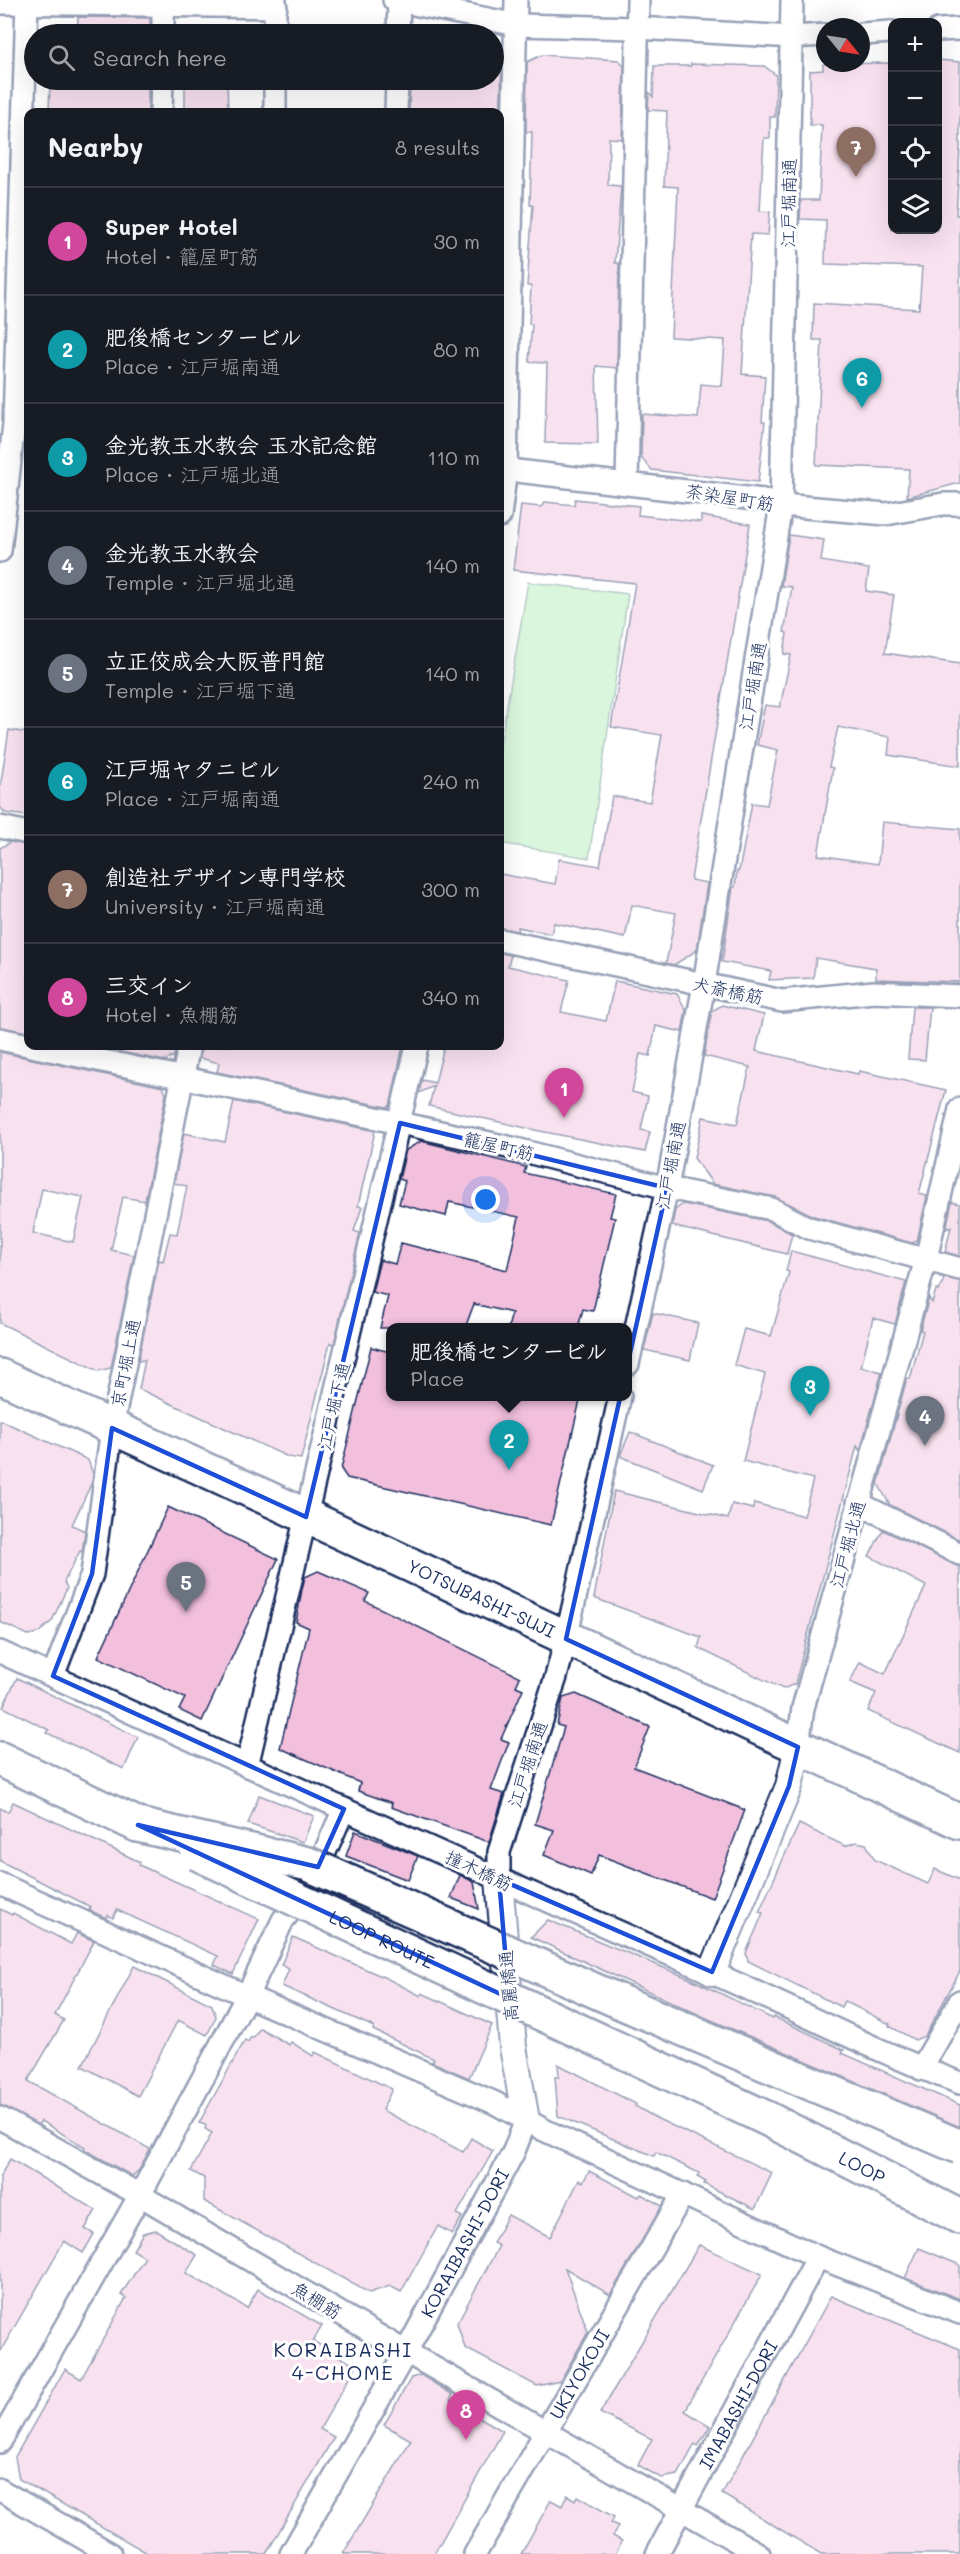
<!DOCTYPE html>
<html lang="en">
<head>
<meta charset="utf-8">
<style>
  :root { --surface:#171b24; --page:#20242c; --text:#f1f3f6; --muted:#9ea1a6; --line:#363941; --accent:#0b8043 }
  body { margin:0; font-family:Mali,"Klee One",sans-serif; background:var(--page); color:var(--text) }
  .controls { position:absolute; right:18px; top:18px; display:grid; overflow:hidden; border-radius:12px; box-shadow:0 6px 24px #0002 }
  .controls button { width:54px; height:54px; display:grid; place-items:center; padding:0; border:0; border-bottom:2px solid var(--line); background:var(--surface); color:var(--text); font:30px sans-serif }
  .compass { position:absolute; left:816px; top:18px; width:54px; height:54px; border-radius:50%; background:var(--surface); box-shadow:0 6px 24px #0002; rotate:120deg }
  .you { position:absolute; left:486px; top:1200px; width:21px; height:21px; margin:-15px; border:4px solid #fff; border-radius:50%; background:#1a73e8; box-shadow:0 0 0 9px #1a73e833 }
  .badge { display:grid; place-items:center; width:39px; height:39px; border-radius:50%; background:var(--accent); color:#fff; font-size:20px; font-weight:700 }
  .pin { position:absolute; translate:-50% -50px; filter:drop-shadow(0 2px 3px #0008) }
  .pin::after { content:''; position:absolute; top:32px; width:21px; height:18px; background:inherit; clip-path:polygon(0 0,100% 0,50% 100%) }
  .popup { position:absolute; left:386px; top:1323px; width:246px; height:78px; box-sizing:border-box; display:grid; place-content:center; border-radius:12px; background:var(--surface); filter:drop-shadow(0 2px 4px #0005); font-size:20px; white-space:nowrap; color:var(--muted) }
  .popup b { font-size:22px; color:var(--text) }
  .popup::after { content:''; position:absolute; left:50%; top:100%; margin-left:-12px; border:12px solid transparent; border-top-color:var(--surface) }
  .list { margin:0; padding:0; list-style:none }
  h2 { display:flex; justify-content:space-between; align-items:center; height:78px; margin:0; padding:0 24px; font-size:26px }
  h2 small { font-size:20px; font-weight:400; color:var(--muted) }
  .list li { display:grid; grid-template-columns:39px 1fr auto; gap:18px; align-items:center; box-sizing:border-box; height:108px; padding:0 24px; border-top:2px solid var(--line) }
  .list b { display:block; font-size:22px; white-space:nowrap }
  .list p { margin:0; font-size:20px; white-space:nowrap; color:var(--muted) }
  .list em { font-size:20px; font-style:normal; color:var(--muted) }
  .icon { flex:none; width:33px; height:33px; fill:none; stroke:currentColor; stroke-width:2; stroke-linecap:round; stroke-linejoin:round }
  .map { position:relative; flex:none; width:960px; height:2554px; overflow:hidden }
  .search { position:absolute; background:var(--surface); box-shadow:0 6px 24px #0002; left:24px; top:24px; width:480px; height:66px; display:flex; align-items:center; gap:15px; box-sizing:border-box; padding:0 21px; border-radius:33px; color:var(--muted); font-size:22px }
  .panel { position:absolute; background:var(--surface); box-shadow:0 6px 24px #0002; left:24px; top:108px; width:480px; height:942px; border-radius:12px }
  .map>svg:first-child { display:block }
  .green { fill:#adebb2; stroke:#648d88; stroke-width:1.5 }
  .building { fill:#f2bfdd; stroke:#1b2f5e; stroke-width:1.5; fill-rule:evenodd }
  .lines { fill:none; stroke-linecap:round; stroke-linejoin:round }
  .minor-casing { stroke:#1b2f5e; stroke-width:26 }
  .tertiary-casing { stroke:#1b2f5e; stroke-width:30 }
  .primary-casing { stroke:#1b2f5e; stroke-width:38 }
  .motorway-casing { stroke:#1b2f5e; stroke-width:38 }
  .minor { stroke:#fff; stroke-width:21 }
  .tertiary { stroke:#fff; stroke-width:26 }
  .primary { stroke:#fff; stroke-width:33 }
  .motorway { stroke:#fff; stroke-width:33 }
  .motorway-bridge-casing { stroke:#1b2f5e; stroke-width:38; stroke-linecap:butt }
  .motorway-bridge { stroke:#fff; stroke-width:33 }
  .marked { fill:none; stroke:#1d4ed8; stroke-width:4.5; stroke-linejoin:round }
  .labels { text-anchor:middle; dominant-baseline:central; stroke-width:6; stroke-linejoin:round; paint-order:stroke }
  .street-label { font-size:18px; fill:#1b2f5e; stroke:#fff }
  .neighbourhood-label { font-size:20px; letter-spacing:1.5px; fill:#1b2f5e; stroke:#fff }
</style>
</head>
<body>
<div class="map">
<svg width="960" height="2554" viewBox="0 0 960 2554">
  <rect width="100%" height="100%" fill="#fff"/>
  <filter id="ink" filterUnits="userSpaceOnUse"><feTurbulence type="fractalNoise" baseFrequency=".0167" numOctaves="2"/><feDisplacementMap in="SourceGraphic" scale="12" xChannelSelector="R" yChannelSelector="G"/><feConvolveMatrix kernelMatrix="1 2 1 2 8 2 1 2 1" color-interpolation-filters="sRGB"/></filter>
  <g filter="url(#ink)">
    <path class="green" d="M528,582L628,594L589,858L500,843V746Z"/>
    <g class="building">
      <path d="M78,17L150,18V34H77Z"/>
      <path d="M494,45L502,57L500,132V112H409L410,83H421V80H494Z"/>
      <path d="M542,55L619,60L624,66L622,139L609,138L608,185L621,186L615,263H619L617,368L596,366L598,444L545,443L547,363L529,362L532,324H529L531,286H527L533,205H530L532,132H526L527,62Z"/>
      <path d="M938,60L960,62V148L956,215H960V483L907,497L909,469L816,465L822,340H813L814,303L919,309L922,267L825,264L826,220L800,219L801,200H819L822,125H810V71L823,70V64L892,63V230H938Z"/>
      <path d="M691,64L764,66L776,75L775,117H770V138H764L760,211L770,212L768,235L751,234L742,374L765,376L762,422H765L758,482L652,470L641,458L642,414L698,418L701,384L722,386L725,340L671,337L678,187L664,186L667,111L648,110L649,92L653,97L654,66H691Z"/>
      <path d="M50,80H148V112H49Z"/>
      <path d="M185,80H218V82H227L228,112H185Z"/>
      <path d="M575,499L639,506L638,515L701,522V516L750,524L691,880L707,883L697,950L674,965L666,963L676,913L632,905L625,938L554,923L551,934L518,927L517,931L500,928V874L555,884L559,859L600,866L612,796L650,802L662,735L611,727L635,583L513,570L521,505L541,507L545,502L574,505Z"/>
      <path d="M789,535L824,540L821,561L869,569L866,591L894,595L885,653L960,664V766L888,755L890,737L838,727L829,767L833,768L818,855L878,864L882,822L960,829V982L876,979V968L816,958L813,978L769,980L771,971L722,962L733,887H735L737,871H739L752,803L767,805L778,750L757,745L765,705L780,707L791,655L784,654L787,633L784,632L792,587L781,586Z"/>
      <path d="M9,730L28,733V816L5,813L0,807V788Z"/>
      <path d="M11,842L28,845V1032L0,1027V848Z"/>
      <path d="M500,953L511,955L508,966L569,980L561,1012L606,1021L615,981L677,994L686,1010L682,1032L656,1026L650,1056L640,1054L632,1092L648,1096L641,1130L650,1132L645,1152L535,1130L429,1106L434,1086L419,1093L422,1080L435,1083L444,1046H483L494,1048L495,1046H500Z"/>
      <path d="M722,1005L764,1015L756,1051L858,1074L859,1071L946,1090L919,1194L927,1196L917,1241L912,1243L814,1216L775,1197L713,1184L694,1158L703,1117L737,1124L750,1067L704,1056L712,1011Z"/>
      <path d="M912,1007H930L925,1060L908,1059Z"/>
      <path d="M91,1046H176L174,1056L165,1061Z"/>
      <path d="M201,1046H403L390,1106L387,1107L217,1072L219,1063L200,1058Z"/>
      <path d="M0,1052L163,1087L166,1094L145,1201L123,1197L111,1250L134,1255L111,1368L98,1371L0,1323ZM42,1189L83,1197L73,1242L33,1233Z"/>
      <path d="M234,1101L375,1131L358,1206L362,1207L354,1231L360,1233L334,1344L330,1343L301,1459L288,1457L139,1389L145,1360L138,1361L159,1260L163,1261L170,1233L177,1234L187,1186L174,1183L184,1133L225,1142Z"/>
      <path d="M421,1141L526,1167L524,1173L616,1194L610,1217L615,1218L593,1311L583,1309L578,1328H508L512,1313L474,1304L465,1328H380L388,1296L372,1292L380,1260L395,1264L401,1243L507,1270L519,1217L449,1202L446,1216L399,1204L405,1181L399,1179L406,1150Z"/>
      <path d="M952,1202L960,1204V1256L945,1252L951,1227L946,1229Z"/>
      <path d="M683,1204L768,1221L792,1234L787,1254L672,1226L675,1210Z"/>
      <path d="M791,1251L906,1282L895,1324L873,1318L861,1367L882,1372L860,1451L857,1446L795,1684L783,1689L698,1648L701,1637L594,1598L614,1491L728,1519L732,1504L753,1509L754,1503L804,1516L813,1479L743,1461L765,1374L734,1365L744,1329L771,1336L789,1272L786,1271Z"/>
      <path d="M939,1277L960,1281V1540L890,1505L878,1484L907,1378L910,1379L923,1331L920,1330L929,1298L932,1303L936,1290L939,1291L944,1279Z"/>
      <path d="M653,1313L698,1323L690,1360L644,1350Z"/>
      <path d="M371,1347L390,1352V1396H581L551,1525L347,1478L341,1469Z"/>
      <path d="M0,1420L88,1460L93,1474L92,1482L72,1525L85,1531L82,1552L80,1551L64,1582L67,1588L52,1621L38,1633L28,1635L0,1622Z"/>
      <path d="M630,1432L713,1465L703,1489L620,1456Z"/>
      <path d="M168,1507L278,1559L202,1721L179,1710L185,1698L98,1657Z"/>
      <path d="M883,1530L960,1567V1753L868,1711L876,1693L850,1682L860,1662L885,1674L926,1586L869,1556Z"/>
      <path d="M318,1571L369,1593L365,1601L520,1677L516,1686L523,1689L501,1739L509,1742L491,1790L504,1794L489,1842L391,1807L392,1803L358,1791L360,1783L280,1748L309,1628L296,1622L302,1589L305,1577Z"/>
      <path d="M17,1678L138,1737L124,1769L47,1733L49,1730L3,1707Z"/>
      <path d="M576,1694L650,1727L634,1767L745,1810L712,1898L599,1855L591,1875L544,1855L554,1830L535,1824L564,1727L557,1725L563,1698Z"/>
      <path d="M259,1795L314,1816L303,1842L248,1824Z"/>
      <path d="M13,1802L140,1862L139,1865L259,1919L233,1974L214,1965L218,1956L117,1910L113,1918L108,1915L106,1918L89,1910L91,1907L0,1861V1808L8,1812Z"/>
      <path d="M799,1824L845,1846L856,1842L866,1844L875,1860L928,1884L935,1869L960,1880V1971L925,2036L915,2040L889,2026L890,2024L844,2001L841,2007L748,1961L746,1953L763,1913L759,1912Z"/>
      <path d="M355,1831L418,1856L408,1880L346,1856Z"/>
      <path d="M460,1875L474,1882L479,1909L451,1898Z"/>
      <path d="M0,1909L12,1915L13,1913L71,1944L77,1933L94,1941L55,2015L64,2020L28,2081L150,2149L139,2170L132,2176L84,2149L85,2147L41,2121L38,2125L0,2105Z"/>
      <path d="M548,1920L693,1980L773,2019L774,2017L844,2050L842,2053L960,2105V2127L702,2016L531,1937Z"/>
      <path d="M293,1937L388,1979L421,1996L422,1993L492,2025L469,2078L432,2062L434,2059L373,2030L374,2027L282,1986L289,1969L281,1965Z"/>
      <path d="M134,1966L212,2005L216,2017L207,2035L178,2020L138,2096L82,2066Z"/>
      <path d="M260,2028L289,2045L291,2042L313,2056L315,2052L392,2089L382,2110L463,2152L471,2138L493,2151L457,2214L462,2217L452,2234L438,2226L401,2292L390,2286L369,2293L204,2201V2178L191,2171L212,2133L205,2129L206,2125L199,2123L245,2040L248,2042L251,2037L253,2038Z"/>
      <path d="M558,2064L636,2104L635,2106L656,2118L772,2173L755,2209L704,2184L706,2182L697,2177L699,2173L656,2152L654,2156L558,2116L555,2076L559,2077Z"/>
      <path d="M10,2159L96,2210L85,2229L94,2234L83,2253L64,2241L0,2352V2176Z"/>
      <path d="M589,2171L639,2197L641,2194L662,2206L610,2295L565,2268L588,2332L560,2381L537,2386L465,2348L457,2323L499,2246L493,2243L508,2215L550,2237L579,2180L583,2182Z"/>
      <path d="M156,2230L197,2255L186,2273L247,2308L258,2289L322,2326L313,2341L356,2366L320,2429L334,2437L266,2554H149L19,2479L15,2457L65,2369L81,2379L126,2298L121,2295L145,2257L133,2250L143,2233Z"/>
      <path d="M699,2245L762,2274L685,2411L710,2426L698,2446L695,2444L678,2475L661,2478L638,2465L652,2439L600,2413Z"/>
      <path d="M919,2248L960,2265V2299L905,2278Z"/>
      <path d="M831,2296L960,2349V2554H821L722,2494Z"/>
      <path d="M421,2375L453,2395L450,2400L503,2431L434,2554H343L411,2440L384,2425L411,2378Z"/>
      <path d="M567,2495L575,2500L577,2496L614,2517L611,2523L618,2526L613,2536L622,2541L615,2554H521L551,2500L562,2506Z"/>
    </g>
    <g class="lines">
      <defs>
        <g id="minor">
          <path d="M275,0V34"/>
          <path d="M394,0L517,25L637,28L792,37L825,35"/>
          <path d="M0,3L276,7"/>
          <path d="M938,30L960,29"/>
          <path d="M163,34V0"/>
          <path d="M398,34L399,0"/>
          <path d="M861,34L892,32"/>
          <path d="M161,112L162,80"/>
          <path d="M275,112V80"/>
          <path d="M396,112L397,80"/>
          <path d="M500,469L763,500L781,505L886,514L943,504H960"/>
          <path d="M627,483L638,0"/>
          <path d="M500,516L506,469L516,0"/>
          <path d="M0,551L14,424L27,0"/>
          <path d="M0,827L28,833"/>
          <path d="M500,940L782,1001L874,992L960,996"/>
          <path d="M0,1039L28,1045"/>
          <path d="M31,1046L400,1123L512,1148L667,1188L772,1209L809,1228L960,1269"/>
          <path d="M628,1364L667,1188L704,984L781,505L792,0"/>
          <path d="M858,1503L960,1554"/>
          <path d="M0,1652C232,1759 465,1865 699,1967C786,2004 871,2050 960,2083"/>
          <path d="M53,1676L92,1574L112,1428L189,1046"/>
          <path d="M798,1747L803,1708L926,1259L960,1109"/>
          <path d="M247,1766L417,1046"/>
          <path d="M499,1879V1852L556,1677L566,1639L620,1396"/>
          <path d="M0,1884L247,1996L495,2103L544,2130L818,2257L960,2313"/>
          <path d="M921,2069L960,2001"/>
          <path d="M0,2118L140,2195L406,2352L759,2554"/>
          <path d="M0,2442L140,2195L247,1996L283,1920L310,1886L344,1809"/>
          <path d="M0,2490L111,2554"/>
          <path id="s1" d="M291,2554L406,2352L514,2151L526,2120"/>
          <path id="s2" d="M475,2554L683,2194"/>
          <path id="s3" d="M657,2554L818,2257"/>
        </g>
        <g id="tertiary">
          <path d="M499,1879L513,2047L526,2120"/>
          <path d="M712,1972L789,1786L798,1747"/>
        </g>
        <g id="primary">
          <path id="s4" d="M0,1376L276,1502L960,1822"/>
        </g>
        <g id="motorway">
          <path d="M0,1759L138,1825"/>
          <path id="s5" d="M766,2118L960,2217"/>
        </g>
      </defs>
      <use href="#minor" class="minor-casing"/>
      <use href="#tertiary" class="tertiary-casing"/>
      <use href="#primary" class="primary-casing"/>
      <use href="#motorway" class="motorway-casing"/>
      <use href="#minor" class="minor"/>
      <use href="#tertiary" class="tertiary"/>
      <use href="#primary" class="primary"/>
      <use href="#motorway" class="motorway"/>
      <defs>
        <g id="motorway-bridge">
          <path d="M138,1825L308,1864L623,2003L960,2147"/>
          <path id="s6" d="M197,1853L766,2118"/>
        </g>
      </defs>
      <use href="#motorway-bridge" class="motorway-bridge-casing"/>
      <use href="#motorway-bridge" class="motorway-bridge"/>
    </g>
  </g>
  <path d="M0 0H960V2554H0ZM400,1123L667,1188L566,1639L798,1747L789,1786L712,1972L499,1879L509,1998L138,1825L318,1867L344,1809L53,1676L92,1574L112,1428L306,1517Z" fill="#fff" fill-opacity=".55" fill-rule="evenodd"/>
  <path class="marked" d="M400,1123L667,1188L566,1639L798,1747L789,1786L712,1972L499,1879L509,1998L138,1825L318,1867L344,1809L53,1676L92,1574L112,1428L306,1517Z"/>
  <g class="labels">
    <g class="street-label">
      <text transform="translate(788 203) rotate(-89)">江戸堀南通</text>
      <text transform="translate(730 497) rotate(9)">茶染屋町筋</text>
      <text transform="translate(752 686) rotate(-81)">江戸堀南通</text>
      <text transform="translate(728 990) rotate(12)">犬斎橋筋</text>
      <text transform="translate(499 1146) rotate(13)">籠屋町筋</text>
      <text transform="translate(670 1165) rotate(-79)">江戸堀南通</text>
      <text transform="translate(125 1363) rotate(-79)">京町堀上通</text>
      <text transform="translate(333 1406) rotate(-77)">江戸堀下通</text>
      <text transform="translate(847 1544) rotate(-75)">江戸堀北通</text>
      <text stroke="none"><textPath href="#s4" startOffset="530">YOTSUBASHI-SUJI</textPath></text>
      <text transform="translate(527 1764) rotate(-72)">江戸堀南通</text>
      <text transform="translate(479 1870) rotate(25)">撞木橋筋</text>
      <text stroke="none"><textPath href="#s6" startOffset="204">LOOP ROUTE</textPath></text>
      <text transform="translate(508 1986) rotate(-95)">高麗橋通</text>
      <text stroke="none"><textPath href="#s5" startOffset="108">LOOP</textPath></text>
      <text stroke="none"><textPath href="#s1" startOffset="356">KORAIBASHI-DORI</textPath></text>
      <text transform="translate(317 2300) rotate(31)">魚棚筋</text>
      <text stroke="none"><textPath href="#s2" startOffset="208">UKIYOKOJI</textPath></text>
      <text stroke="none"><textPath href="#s3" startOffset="170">IMABASHI-DORI</textPath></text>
    </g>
    <g class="neighbourhood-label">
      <text x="343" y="2349">KORAIBASHI<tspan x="343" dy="23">4-CHOME</tspan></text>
    </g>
  </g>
</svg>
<div class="controls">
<button>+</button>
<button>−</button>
<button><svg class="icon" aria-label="locate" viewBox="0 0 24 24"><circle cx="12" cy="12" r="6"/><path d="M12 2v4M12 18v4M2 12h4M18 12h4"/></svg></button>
<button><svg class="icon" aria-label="layers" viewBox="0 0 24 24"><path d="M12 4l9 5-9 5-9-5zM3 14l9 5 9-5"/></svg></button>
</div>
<svg class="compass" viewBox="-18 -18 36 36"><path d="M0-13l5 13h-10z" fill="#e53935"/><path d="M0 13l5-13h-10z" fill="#9ea1a6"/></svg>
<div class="you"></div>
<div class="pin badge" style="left:564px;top:1118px;background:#d1479c">1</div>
<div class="pin badge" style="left:509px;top:1470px;background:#0f9aa8">2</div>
<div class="popup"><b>肥後橋センタービル</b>Place</div>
<div class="pin badge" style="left:810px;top:1416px;background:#0f9aa8">3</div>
<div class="pin badge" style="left:925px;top:1446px;background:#6b7280">4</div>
<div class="pin badge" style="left:186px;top:1612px;background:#6b7280">5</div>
<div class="pin badge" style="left:862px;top:408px;background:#0f9aa8">6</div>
<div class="pin badge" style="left:856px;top:177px;background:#8d6e63">7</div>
<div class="pin badge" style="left:466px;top:2440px;background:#d1479c">8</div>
<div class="search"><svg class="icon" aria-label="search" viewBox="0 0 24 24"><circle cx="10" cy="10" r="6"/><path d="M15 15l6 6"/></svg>Search here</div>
<section class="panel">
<h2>Nearby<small>8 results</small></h2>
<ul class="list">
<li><span class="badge" style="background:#d1479c">1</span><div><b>Super Hotel</b><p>Hotel · 籠屋町筋</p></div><em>30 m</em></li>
<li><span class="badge" style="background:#0f9aa8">2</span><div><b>肥後橋センタービル</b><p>Place · 江戸堀南通</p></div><em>80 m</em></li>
<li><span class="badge" style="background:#0f9aa8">3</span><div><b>金光教玉水教会 玉水記念館</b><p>Place · 江戸堀北通</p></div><em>110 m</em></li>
<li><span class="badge" style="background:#6b7280">4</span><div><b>金光教玉水教会</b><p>Temple · 江戸堀北通</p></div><em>140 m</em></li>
<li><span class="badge" style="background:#6b7280">5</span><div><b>立正佼成会大阪普門館</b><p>Temple · 江戸堀下通</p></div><em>140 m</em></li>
<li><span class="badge" style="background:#0f9aa8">6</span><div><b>江戸堀ヤタニビル</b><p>Place · 江戸堀南通</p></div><em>240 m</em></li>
<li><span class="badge" style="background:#8d6e63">7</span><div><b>創造社デザイン専門学校</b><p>University · 江戸堀南通</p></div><em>300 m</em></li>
<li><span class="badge" style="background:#d1479c">8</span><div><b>三交イン</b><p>Hotel · 魚棚筋</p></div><em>340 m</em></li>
</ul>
</section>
</div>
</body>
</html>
